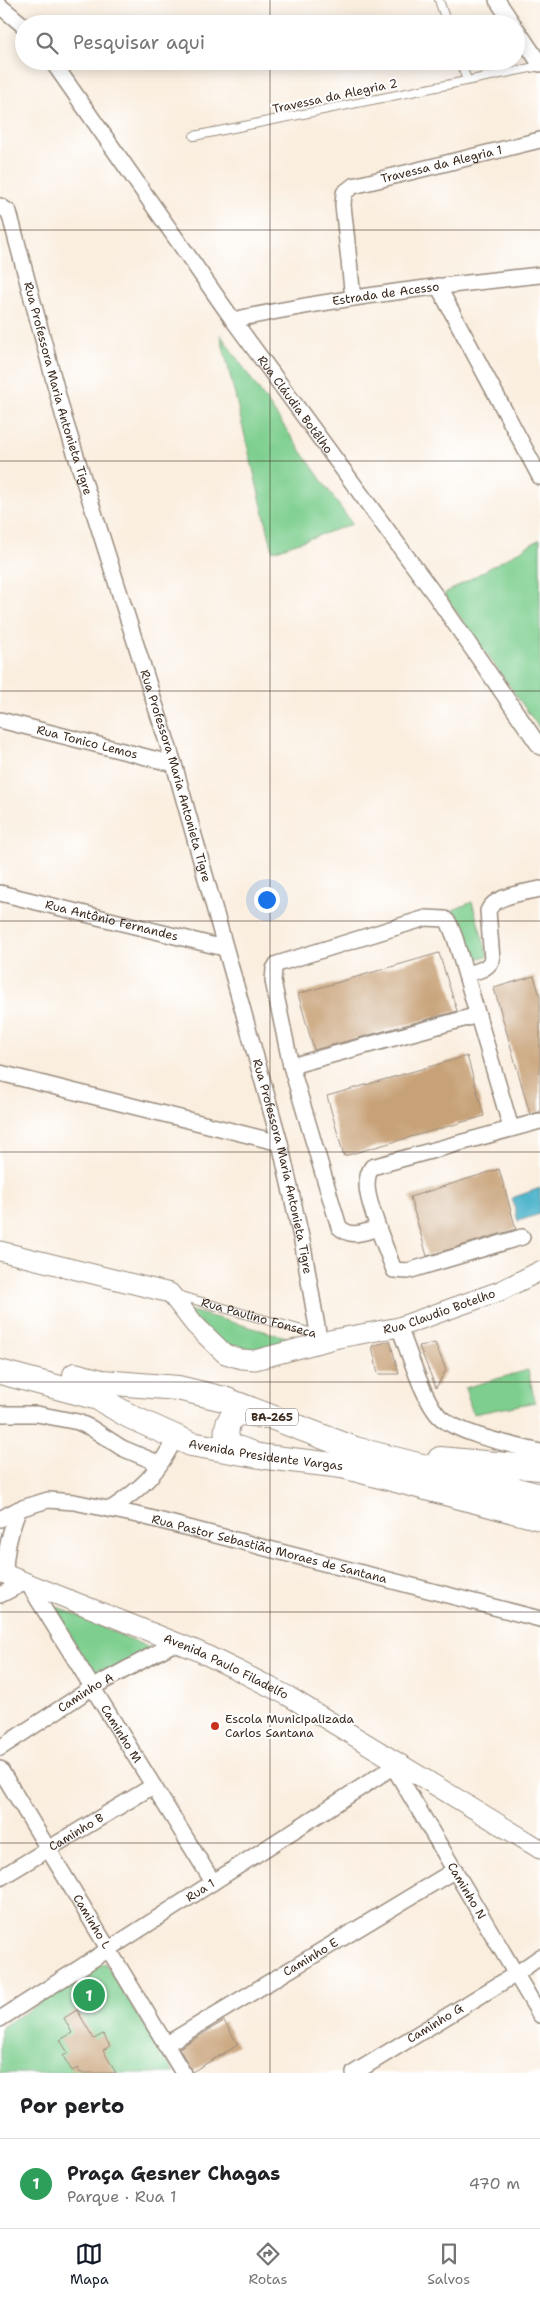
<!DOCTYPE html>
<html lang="pt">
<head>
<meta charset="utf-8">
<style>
  :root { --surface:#fff; --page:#f2f2f2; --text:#202124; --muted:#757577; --line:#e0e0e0; --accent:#111827 }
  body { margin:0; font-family:"Shantell Sans",sans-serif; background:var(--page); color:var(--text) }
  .you { position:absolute; left:266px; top:899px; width:18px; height:18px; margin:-12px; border:4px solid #fff; border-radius:50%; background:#1a73e8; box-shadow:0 0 0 8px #1a73e833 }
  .badge { display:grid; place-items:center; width:32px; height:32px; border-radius:50%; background:var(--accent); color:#fff; font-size:16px; font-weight:700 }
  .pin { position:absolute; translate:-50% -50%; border:2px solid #fff; box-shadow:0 1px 5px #0006 }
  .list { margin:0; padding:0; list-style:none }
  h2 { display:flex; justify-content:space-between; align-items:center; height:65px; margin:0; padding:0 20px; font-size:21px }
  h2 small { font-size:16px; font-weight:400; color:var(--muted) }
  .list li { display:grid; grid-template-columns:32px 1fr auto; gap:15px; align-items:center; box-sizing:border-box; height:90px; padding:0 20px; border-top:1px solid var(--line) }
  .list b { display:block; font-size:19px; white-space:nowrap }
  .list p { margin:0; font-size:16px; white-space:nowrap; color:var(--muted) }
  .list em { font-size:16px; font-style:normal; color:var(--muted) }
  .icon { flex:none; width:28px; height:28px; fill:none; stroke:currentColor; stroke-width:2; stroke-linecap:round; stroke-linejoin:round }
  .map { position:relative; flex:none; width:540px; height:2073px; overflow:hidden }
  .search { position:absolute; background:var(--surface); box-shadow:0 2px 12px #0003; left:15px; right:15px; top:15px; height:55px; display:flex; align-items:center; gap:12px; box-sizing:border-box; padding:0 18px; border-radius:28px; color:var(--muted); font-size:19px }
  .sheet { height:155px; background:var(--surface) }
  nav { display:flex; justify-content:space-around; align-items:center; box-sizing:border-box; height:70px; border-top:1px solid var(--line); background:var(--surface); font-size:14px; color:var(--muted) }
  nav a { display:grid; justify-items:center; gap:2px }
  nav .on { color:var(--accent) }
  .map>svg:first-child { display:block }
  .green { fill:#7ecf8f; stroke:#5c7c56 }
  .water { fill:#4db4cb; stroke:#446f74 }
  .building { fill:#c7a177 }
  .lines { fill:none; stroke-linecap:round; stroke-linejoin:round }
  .service-casing { stroke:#9a8c7e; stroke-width:10 }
  .minor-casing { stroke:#9a8c7e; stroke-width:18 }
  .tertiary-casing { stroke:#9a8c7e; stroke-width:21 }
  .primary-casing { stroke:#9a8c7e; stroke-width:26 }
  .service { stroke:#fff; stroke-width:8 }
  .minor { stroke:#fff; stroke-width:15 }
  .tertiary { stroke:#fff; stroke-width:19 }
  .primary { stroke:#fff; stroke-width:24 }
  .grid { fill:none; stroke:#3b2a1e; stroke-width:1; stroke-opacity:0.55 }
  .poi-dot { fill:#c8321e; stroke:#fff; stroke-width:2 }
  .labels { text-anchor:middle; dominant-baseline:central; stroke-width:4; stroke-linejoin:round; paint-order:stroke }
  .shield { fill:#fff; stroke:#766a62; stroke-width:1 }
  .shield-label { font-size:11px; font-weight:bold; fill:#3b2a1e }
  .street-label { font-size:12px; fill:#3b2a1e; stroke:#fff }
  .poi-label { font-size:12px; fill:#3b2a1e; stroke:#fff; text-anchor:start }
</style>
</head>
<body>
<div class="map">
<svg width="540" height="2073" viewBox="0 0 540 2073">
  <rect width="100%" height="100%" fill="#fff"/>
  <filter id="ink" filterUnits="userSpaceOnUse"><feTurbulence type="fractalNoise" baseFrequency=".02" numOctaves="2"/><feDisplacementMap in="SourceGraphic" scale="10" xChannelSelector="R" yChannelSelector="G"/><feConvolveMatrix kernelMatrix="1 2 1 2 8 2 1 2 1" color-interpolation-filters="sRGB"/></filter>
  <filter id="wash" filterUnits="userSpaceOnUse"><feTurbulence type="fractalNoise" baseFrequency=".0096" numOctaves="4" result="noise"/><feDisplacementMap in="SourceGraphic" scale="20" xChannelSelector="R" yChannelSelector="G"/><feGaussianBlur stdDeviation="1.12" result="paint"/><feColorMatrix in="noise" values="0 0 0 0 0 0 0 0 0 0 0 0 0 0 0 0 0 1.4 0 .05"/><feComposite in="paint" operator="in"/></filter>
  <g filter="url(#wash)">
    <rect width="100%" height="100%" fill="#faeedf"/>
    <g class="green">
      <path d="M220,334L352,524L273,551Z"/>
      <path d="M540,539V729L444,594Z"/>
      <path d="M472,902L488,956L467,961L453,910Z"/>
      <path d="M184,1309L304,1342L239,1356Z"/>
      <path d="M528,1370L535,1402L473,1414L465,1388Z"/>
      <path d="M51,1604L154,1650L97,1681Z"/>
      <path d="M105,1963L174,2073H0V2028Z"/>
    </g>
    <path class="water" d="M540,1188V1214L518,1221L512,1198Z"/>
    <g id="blocks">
      <g class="building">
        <path d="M439,953L457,1011L314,1050L298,994Z"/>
        <path d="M534,976L540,996V1112L530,1114L494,988Z"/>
        <path d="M467,1056L484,1116L344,1156L327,1096Z"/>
        <path d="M499,1169L516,1229L427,1256L410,1197Z"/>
        <path d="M390,1341L399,1374H378L372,1346Z"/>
        <path d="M435,1343L446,1370L436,1388L419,1346Z"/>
        <path d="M77,2010L94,2039L103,2034L110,2046L103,2050L116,2073H80L78,2068L72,2071L63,2056L68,2053L60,2040L72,2033L64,2018Z"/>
        <path d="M224,2021L238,2045L192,2072L179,2048Z"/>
      </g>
    </g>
  </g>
  <g filter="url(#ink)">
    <use href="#blocks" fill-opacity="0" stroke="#9a8c7e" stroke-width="1"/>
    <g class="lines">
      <defs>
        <g id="service">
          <path d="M439,0L447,24"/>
          <path d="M460,61L467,80"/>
          <path d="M194,136L540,66"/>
          <path id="s1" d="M177,1295L320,1335"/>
        </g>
        <g id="minor">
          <path d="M497,0L513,24"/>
          <path d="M0,6L24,26"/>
          <path d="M516,28L540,64"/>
          <path id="s2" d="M52,61L233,320L435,595L540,747"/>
          <path id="s3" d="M0,206L9,212L64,418L174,764L280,1143L303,1246L320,1344"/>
          <path d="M438,286L540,477"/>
          <path id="s4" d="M353,298L343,205L344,193L353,186L540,140"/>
          <path id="s5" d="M233,320C334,298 437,286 540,275"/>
          <path id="s6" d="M0,720L174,764"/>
          <path id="s7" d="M0,893L224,948"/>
          <path d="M466,974C476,971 488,970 492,959L488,911C494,895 525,893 540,889"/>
          <path d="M291,1066L478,1015"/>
          <path d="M0,1073L280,1143"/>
          <path d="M511,1128L455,938L449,923L445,919L426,918L277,964L274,969L273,981L291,1066L339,1227C352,1239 363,1232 378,1228C373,1210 360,1184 372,1167L540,1121"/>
          <path d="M378,1228L394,1270L408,1271L522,1237"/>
          <path d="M399,1327C408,1349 424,1403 441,1418C462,1435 514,1445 540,1452"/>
          <path d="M0,1414H37L78,1422L91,1428L122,1448L160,1464"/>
          <path d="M111,1509C142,1488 159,1472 175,1438"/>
          <path id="s8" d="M0,1519L19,1509L48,1500L74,1502L142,1516L540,1619"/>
          <path d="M5,1574C5,1551 10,1530 19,1509"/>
          <path id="s9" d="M29,1585L213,1882"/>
          <path d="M0,1595L24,1583"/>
          <path id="s10" d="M0,1748L93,1687L175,1643"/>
          <path id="s11" d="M393,1766L540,2015"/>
          <path id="s12" d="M0,1769L183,2073"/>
          <path id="s13" d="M0,1878L153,1786"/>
          <path id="s14" d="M0,2019L399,1763"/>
          <path id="s15" d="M165,2045L455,1870"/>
          <path id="s16" d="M354,2073L516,1974L540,1957"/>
        </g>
        <g id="tertiary">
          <path id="s17" d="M0,1251L170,1293L195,1325L225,1354L241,1359L255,1360L334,1339L399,1327L500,1291L540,1271"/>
          <path id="s18" d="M0,1572L198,1651L237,1670L288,1696L540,1849"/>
        </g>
        <g id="primary">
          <path id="s19" d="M0,1372L98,1398L131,1417L191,1444L266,1457L342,1466L540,1518"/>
          <path d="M75,1375L102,1382L178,1388L224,1399L355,1449L540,1496"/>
          <path d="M249,1452C235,1448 224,1445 227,1428C228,1421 231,1418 236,1414L247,1413L262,1416"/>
          <path d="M440,1459L540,1468"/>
        </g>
      </defs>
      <use href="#service" class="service-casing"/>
      <use href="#minor" class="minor-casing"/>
      <use href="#tertiary" class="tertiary-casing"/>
      <use href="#primary" class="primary-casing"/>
      <use href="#service" class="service"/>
      <use href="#minor" class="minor"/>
      <use href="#tertiary" class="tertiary"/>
      <use href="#primary" class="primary"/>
    </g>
  </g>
  <path class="grid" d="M270,0V24M270,61V2073M0,230H540M0,461H540M0,691H540M0,921H540M0,1152H540M0,1382H540M0,1612H540M0,1843H540"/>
  <circle class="poi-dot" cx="215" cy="1726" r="5"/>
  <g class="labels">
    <rect class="shield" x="246" y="1408.5" width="52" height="17" rx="4"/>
    <g class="shield-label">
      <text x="272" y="1417">BA-265</text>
    </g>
    <g class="street-label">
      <text transform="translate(335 96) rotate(-12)">Travessa da Alegria 2</text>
      <text stroke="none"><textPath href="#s4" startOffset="208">Travessa da Alegria 1</textPath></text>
      <text stroke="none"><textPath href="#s5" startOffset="155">Estrada de Acesso</textPath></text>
      <text stroke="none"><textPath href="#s3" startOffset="194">Rua Professora Maria Antonieta Tigre</textPath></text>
      <text stroke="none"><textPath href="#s2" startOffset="421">Rua Cláudia Botêlho</textPath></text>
      <text stroke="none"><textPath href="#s6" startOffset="90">Rua Tonico Lemos</textPath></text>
      <text stroke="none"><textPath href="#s3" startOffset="599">Rua Professora Maria Antonieta Tigre</textPath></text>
      <text stroke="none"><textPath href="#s7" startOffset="115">Rua Antônio Fernandes</textPath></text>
      <text stroke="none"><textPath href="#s3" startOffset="1004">Rua Professora Maria Antonieta Tigre</textPath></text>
      <text stroke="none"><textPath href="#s17" startOffset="479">Rua Claudio Botelho</textPath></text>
      <text stroke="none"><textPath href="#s1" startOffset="85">Rua Paulino Fonseca</textPath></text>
      <text stroke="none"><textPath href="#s19" startOffset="281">Avenida Presidente Vargas</textPath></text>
      <text stroke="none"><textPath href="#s8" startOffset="279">Rua Pastor Sebastião Moraes de Santana</textPath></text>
      <text stroke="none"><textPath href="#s18" startOffset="245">Avenida Paulo Filadelfo</textPath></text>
      <text stroke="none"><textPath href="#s10" startOffset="102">Caminho A</textPath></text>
      <text stroke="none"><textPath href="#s9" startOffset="175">Caminho M</textPath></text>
      <text stroke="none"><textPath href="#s13" startOffset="89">Caminho B</textPath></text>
      <text stroke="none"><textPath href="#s11" startOffset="145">Caminho N</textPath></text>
      <text stroke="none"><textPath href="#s14" startOffset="238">Rua 1</textPath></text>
      <text stroke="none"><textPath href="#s12" startOffset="178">Caminho L</textPath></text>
      <text stroke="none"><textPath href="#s15" startOffset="170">Caminho E</textPath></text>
      <text stroke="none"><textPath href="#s16" startOffset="95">Caminho G</textPath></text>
    </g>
    <g class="poi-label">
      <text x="225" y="1719">Escola Municipalizada<tspan x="225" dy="14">Carlos Santana</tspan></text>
    </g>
  </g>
</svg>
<div class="you"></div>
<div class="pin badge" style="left:89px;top:1995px;background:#2e9e5b">1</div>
<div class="search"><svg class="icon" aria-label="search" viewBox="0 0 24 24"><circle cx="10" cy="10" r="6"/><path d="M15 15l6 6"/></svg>Pesquisar aqui</div>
</div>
<section class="sheet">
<h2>Por perto<small></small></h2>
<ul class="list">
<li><span class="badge" style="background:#2e9e5b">1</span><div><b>Praça Gesner Chagas</b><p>Parque · Rua 1</p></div><em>470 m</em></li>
</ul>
</section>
<nav>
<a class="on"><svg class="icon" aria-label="map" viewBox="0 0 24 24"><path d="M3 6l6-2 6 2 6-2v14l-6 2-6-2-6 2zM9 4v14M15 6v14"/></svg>Mapa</a>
<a><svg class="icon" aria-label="directions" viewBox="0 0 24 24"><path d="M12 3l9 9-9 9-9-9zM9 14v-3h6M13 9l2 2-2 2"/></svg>Rotas</a>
<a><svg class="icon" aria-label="saved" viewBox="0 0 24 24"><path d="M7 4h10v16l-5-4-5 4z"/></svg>Salvos</a>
</nav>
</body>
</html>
